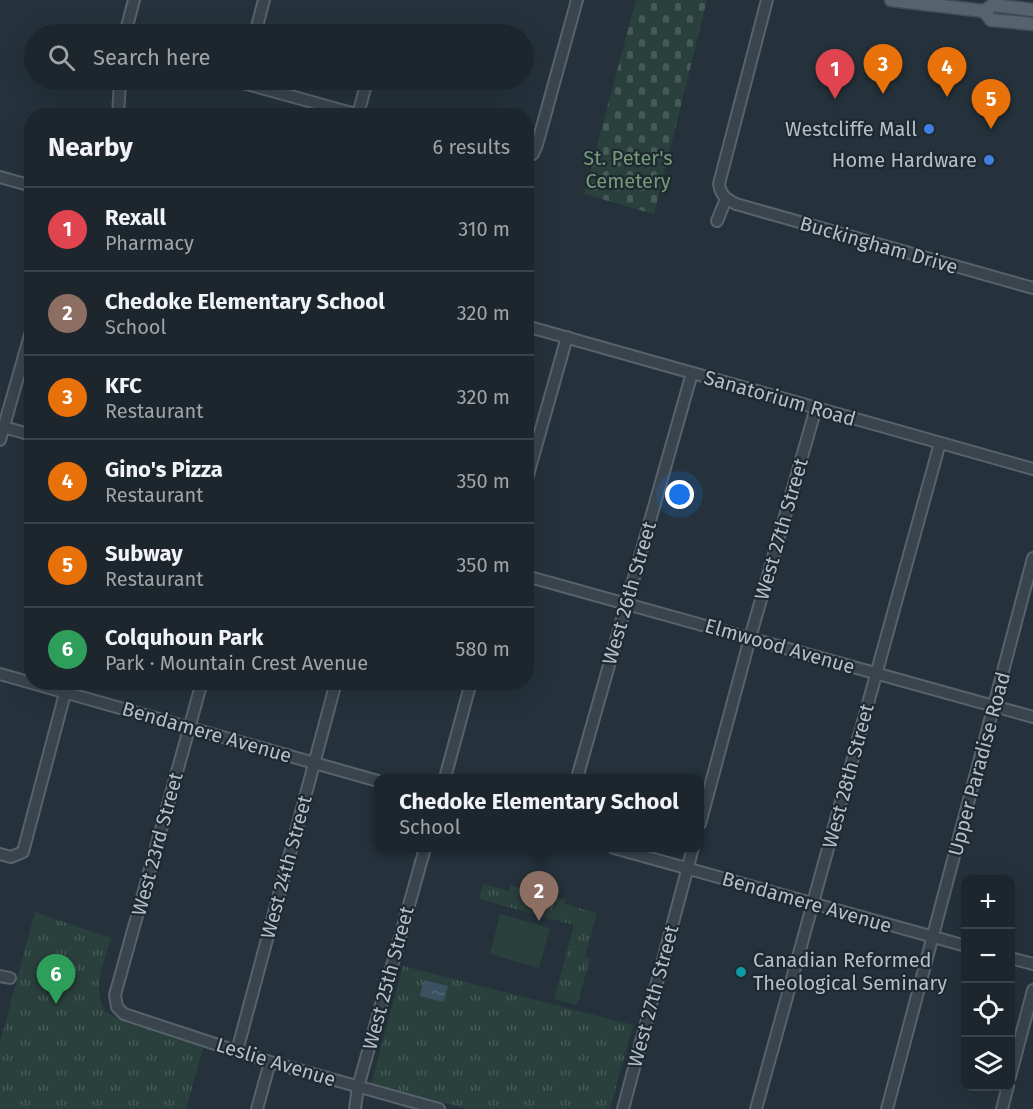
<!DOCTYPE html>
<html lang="en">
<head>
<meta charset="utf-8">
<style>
  :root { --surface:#1c262c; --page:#252e34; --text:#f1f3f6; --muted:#a0a5a9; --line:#3a4348; --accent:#8bbbb9 }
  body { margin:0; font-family:"Fira Sans",sans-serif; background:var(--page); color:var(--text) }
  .controls { position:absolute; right:18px; bottom:18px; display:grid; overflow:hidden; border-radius:12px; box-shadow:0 6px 24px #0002 }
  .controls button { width:54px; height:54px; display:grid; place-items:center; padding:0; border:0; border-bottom:2px solid var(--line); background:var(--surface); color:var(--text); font:30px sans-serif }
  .you { position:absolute; left:680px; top:495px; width:21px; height:21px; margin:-15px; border:4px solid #fff; border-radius:50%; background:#1a73e8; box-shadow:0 0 0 9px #1a73e833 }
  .badge { display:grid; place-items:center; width:39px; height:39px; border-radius:50%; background:var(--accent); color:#fff; font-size:20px; font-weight:700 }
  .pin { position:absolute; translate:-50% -50px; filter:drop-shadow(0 2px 3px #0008) }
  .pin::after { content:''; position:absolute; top:32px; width:21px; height:18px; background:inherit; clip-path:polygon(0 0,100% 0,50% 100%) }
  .popup { position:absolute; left:374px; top:774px; width:330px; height:78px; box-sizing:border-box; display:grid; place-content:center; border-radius:12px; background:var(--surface); filter:drop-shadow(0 2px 4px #0005); font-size:20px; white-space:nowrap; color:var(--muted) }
  .popup b { font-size:22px; color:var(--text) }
  .popup::after { content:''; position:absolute; left:50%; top:100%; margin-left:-12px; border:12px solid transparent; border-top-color:var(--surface) }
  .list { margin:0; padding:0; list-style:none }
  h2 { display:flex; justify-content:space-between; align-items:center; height:78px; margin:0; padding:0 24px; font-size:26px }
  h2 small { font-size:20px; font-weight:400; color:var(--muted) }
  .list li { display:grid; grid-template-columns:39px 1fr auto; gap:18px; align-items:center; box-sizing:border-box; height:84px; padding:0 24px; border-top:2px solid var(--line) }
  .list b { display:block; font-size:22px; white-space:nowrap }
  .list p { margin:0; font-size:20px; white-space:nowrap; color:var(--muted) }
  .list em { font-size:20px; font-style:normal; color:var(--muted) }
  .icon { flex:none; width:33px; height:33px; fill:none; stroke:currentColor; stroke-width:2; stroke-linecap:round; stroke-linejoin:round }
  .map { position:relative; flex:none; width:1033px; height:1109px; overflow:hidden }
  .search { position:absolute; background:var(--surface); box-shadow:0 6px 24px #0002; left:24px; top:24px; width:510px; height:66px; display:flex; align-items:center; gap:15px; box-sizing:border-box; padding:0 21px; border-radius:33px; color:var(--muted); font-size:22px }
  .panel { position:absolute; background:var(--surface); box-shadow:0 6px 24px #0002; left:24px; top:108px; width:510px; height:582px; border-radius:24px }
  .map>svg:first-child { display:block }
  .green { fill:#2a403d }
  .cemetery { fill:url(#cemetery-stones) }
  .park { fill:url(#park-tufts) }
  .water { fill:url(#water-ripples) }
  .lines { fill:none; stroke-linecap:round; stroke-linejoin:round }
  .minor-casing { stroke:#57626a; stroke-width:14 }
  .major-casing { stroke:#424d55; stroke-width:15 }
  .minor { stroke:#39444c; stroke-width:10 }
  .major { stroke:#57636c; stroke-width:12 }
  .shop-dot { fill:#3f7fe0; stroke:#1e2931; stroke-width:2 }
  .culture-dot { fill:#0f9aa8; stroke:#1e2931; stroke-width:2 }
  .labels { text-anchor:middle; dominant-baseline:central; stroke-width:4.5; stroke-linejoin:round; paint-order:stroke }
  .poi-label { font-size:20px; fill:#b5bfc7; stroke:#1e2931; text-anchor:end }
  .park-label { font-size:20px; fill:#759b77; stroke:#1e2931 }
  .street-label { font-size:20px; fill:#b5bfc7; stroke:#1e2931 }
</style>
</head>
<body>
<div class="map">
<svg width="1033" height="1109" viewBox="0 0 1033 1109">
  <defs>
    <pattern id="cemetery-stones" width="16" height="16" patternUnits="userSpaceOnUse" patternTransform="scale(1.5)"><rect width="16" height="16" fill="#2a403d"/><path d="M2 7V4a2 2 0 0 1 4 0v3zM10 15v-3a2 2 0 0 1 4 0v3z" fill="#475a58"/></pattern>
    <pattern id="park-tufts" width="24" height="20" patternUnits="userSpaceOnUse" patternTransform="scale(1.5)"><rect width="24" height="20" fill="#2a403d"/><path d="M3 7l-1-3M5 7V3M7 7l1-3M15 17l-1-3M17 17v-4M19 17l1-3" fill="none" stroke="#475a58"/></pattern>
    <pattern id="water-ripples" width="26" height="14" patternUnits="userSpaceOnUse" patternTransform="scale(1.5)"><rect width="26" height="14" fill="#3a5161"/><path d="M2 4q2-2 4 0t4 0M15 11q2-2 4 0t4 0" fill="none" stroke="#546876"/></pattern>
  </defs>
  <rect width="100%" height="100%" fill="#25323b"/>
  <path class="green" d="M500,914L550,928L539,968L490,954Z"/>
  <path class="cemetery" d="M636,0H707L654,214L584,194Z"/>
  <g class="park">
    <path d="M483,884L509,891L510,885L565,900L564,904L597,913L585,957L590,959L577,1005L554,999L574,925L479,899Z"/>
    <path d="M35,912L111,938C103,966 93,983 104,1011L118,1018L204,1045L186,1109H0V1043Z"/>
    <path d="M403,966L633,1025L610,1109H467L371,1084Z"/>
  </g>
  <path class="water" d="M424,980L448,986L444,1002L420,996Z"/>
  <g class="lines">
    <defs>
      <g id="minor">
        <path d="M767,0L719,184C721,196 726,199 736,204L1033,288"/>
        <path d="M125,34L134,0"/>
        <path d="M255,34L264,0"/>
        <path d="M232,80L363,116"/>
        <path d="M358,114L366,85"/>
        <path d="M118,116L120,80"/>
        <path d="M526,158L533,154L537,145L577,0"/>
        <path d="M0,177L32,186"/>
        <path d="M717,221L726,199"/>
        <path d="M526,326L1033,469"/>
        <path d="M0,426L32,435"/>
        <path d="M0,440L32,328"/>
        <path d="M526,482L567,337"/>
        <path d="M526,576L1033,717"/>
        <path d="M0,674L378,781"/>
        <path d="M202,682L115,995L117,1007L124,1014L270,1062L439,1109"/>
        <path d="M445,778L471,682"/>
        <path d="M577,778L692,373"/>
        <path d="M700,824L750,638L816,408"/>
        <path d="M614,848L966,946"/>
        <path d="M0,854L11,857L23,852L68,682"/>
        <path d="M1010,958L1033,964"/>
        <path d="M0,976L10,978"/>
        <path d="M237,1051L336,682"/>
        <path d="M1010,1077L1033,990"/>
        <path d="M257,1109L270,1062"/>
        <path d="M355,1109L358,1087L425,848"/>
        <path d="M623,1109L693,848"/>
        <path d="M756,1109L940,443"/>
        <path d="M887,1109L1033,558"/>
        <path d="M1002,1109L1008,1086"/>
      </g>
      <g id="major">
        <path d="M891,0L984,11L993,5L1033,10"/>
        <path d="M984,11L991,20L1033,24"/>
      </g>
    </defs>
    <use href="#minor" class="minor-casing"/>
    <use href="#major" class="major-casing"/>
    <use href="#minor" class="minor"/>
    <use href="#major" class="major"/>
  </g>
  <g class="shop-dot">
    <circle cx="929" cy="129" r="6"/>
    <circle cx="989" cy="160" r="6"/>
  </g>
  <circle class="culture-dot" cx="741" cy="972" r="6"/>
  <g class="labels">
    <g class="poi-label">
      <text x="917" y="129">Westcliffe Mall</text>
      <text x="977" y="160">Home Hardware</text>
      <text x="753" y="960" text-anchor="start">Canadian Reformed<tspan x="753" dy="23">Theological Seminary</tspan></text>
    </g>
    <g class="park-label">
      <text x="628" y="158">St. Peter's<tspan x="628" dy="23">Cemetery</tspan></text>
    </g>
    <g class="street-label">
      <text transform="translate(879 245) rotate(16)">Buckingham Drive</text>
      <text transform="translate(780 398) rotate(16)">Sanatorium Road</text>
      <text transform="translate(781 529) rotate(-74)">West 27th Street</text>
      <text transform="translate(629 593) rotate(-74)">West 26th Street</text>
      <text transform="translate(780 646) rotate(16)">Elmwood Avenue</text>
      <text transform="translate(207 732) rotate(16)">Bendamere Avenue</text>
      <text transform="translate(979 764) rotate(-75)">Upper Paradise Road</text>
      <text transform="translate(848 776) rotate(-75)">West 28th Street</text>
      <text transform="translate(157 844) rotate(-75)">West 23rd Street</text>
      <text transform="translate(286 867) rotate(-75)">West 24th Street</text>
      <text transform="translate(807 902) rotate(16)">Bendamere Avenue</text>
      <text transform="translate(388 978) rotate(-75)">West 25th Street</text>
      <text transform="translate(653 996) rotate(-75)">West 27th Street</text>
      <text transform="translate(276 1062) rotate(17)">Leslie Avenue</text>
    </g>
  </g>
</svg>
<div class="controls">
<button>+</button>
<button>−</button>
<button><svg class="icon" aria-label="locate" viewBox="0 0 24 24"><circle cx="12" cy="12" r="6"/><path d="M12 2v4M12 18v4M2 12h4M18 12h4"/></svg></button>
<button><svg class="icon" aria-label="layers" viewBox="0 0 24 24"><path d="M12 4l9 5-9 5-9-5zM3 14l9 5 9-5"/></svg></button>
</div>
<div class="you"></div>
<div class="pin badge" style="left:835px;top:99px;background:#e0444e">1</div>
<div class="pin badge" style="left:539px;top:921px;background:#8d6e63">2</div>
<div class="popup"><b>Chedoke Elementary School</b>School</div>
<div class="pin badge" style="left:883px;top:94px;background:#e8710a">3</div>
<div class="pin badge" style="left:947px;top:97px;background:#e8710a">4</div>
<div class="pin badge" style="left:991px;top:129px;background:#e8710a">5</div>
<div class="pin badge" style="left:56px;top:1004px;background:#2e9e5b">6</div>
<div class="search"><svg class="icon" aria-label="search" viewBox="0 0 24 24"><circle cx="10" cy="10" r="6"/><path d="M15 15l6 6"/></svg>Search here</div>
<section class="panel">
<h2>Nearby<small>6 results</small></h2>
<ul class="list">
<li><span class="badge" style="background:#e0444e">1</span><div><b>Rexall</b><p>Pharmacy</p></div><em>310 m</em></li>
<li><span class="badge" style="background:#8d6e63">2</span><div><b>Chedoke Elementary School</b><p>School</p></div><em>320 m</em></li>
<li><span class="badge" style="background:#e8710a">3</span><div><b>KFC</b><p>Restaurant</p></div><em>320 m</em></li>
<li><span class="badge" style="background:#e8710a">4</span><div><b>Gino's Pizza</b><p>Restaurant</p></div><em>350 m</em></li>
<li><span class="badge" style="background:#e8710a">5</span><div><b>Subway</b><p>Restaurant</p></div><em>350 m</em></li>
<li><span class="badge" style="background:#2e9e5b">6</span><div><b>Colquhoun Park</b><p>Park · Mountain Crest Avenue</p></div><em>580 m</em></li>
</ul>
</section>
</div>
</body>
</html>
